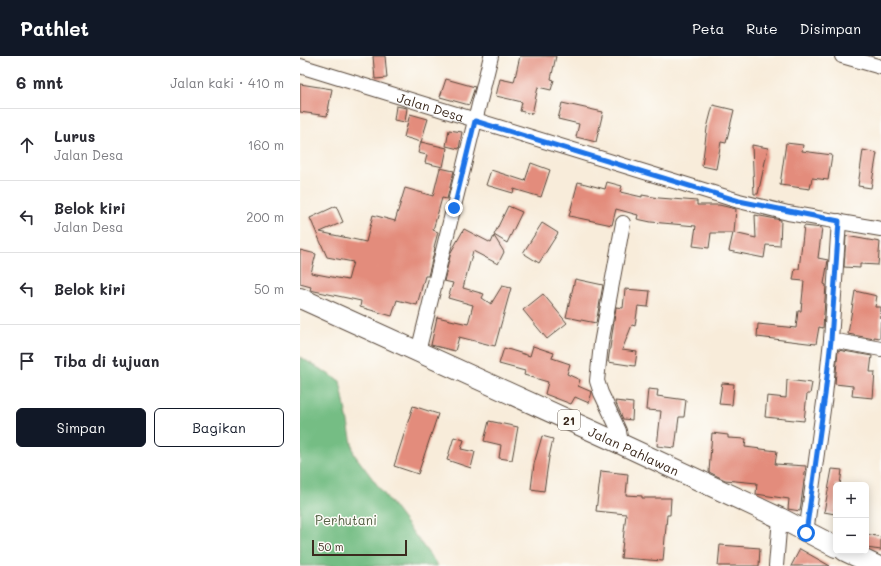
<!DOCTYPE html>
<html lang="id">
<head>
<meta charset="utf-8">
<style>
  :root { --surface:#fff; --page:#f7f7f7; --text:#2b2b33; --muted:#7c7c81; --line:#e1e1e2; --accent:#111827 }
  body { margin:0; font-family:Mali,sans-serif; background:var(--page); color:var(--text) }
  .controls { position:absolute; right:12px; bottom:12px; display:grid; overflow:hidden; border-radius:6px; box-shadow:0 2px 10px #0003 }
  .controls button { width:36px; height:36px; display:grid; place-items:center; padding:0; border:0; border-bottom:1px solid var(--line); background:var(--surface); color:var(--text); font:20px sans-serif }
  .scale { position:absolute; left:12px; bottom:10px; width:95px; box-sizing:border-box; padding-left:4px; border:2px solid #3b2a1e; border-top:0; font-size:11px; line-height:14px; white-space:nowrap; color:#3b2a1e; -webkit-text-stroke:3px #fdfcf7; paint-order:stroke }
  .stop { position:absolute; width:12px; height:12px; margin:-9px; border:3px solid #1a73e8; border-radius:50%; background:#fff }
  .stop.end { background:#1a73e8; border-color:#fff; box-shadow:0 1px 4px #0008 }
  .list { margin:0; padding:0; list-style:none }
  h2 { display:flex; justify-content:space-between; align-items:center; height:52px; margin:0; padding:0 16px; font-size:17px }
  h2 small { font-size:13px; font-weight:400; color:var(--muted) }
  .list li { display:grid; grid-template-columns:26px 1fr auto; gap:12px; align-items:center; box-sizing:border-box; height:72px; padding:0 16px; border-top:1px solid var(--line) }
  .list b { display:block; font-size:15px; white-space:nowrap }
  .list p { margin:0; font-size:13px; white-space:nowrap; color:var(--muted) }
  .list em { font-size:13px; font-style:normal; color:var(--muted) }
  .actions { display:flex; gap:8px; padding:12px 16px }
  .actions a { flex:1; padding:9px 0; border:1px solid var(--accent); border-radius:6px; text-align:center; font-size:14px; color:var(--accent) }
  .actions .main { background:var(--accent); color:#fff }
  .icon { flex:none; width:22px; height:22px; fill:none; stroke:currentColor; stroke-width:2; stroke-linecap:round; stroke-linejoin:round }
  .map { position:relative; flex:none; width:581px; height:510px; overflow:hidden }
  header { display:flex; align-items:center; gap:24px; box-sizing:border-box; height:56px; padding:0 20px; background:var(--accent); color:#fff }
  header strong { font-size:19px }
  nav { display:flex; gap:22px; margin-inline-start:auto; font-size:14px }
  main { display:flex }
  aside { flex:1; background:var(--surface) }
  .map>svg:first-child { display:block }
  .forest { fill:#74bd84; stroke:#587451 }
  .building { fill:#e38c7c }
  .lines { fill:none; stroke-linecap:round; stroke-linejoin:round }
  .minor-casing { stroke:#57473a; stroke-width:16 }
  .highway-casing { stroke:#57473a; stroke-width:22 }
  .minor { stroke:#fff; stroke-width:14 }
  .highway { stroke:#fff; stroke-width:20 }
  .route { stroke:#1a73e8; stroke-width:5 }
  .labels { text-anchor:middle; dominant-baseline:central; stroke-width:3; stroke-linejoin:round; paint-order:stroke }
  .shield { fill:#fdfcf7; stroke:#75695f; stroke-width:1 }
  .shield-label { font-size:12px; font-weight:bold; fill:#3b2a1e }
  .street-label { font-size:13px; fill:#3b2a1e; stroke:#fdfcf7 }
  .park-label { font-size:13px; fill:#546044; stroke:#fdfcf7 }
</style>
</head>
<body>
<header>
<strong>Pathlet</strong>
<nav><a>Peta</a><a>Rute</a><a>Disimpan</a></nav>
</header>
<main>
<aside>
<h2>6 mnt<small>Jalan kaki · 410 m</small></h2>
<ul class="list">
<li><svg class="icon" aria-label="ahead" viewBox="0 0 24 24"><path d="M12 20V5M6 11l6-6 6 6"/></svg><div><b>Lurus</b><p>Jalan Desa</p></div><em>160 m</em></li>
<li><svg class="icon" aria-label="left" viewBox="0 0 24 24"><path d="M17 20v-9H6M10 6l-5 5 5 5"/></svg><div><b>Belok kiri</b><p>Jalan Desa</p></div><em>200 m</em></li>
<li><svg class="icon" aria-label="left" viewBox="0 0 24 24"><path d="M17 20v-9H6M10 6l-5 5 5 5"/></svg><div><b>Belok kiri</b></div><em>50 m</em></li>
<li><svg class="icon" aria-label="arrive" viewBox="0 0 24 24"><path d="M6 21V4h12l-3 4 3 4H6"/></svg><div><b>Tiba di tujuan</b></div></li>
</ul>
<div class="actions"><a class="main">Simpan</a><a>Bagikan</a></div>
</aside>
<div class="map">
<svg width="581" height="510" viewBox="0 0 581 510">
  <rect width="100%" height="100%" fill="#fdfcf7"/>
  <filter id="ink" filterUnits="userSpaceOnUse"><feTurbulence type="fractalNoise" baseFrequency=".025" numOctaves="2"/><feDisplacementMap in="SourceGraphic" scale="8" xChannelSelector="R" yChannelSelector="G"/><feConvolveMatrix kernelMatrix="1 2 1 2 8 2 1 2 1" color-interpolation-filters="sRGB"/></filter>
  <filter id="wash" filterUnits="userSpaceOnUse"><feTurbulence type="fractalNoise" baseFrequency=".012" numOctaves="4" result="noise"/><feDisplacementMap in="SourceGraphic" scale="16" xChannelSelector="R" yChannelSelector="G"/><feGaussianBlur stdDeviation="0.9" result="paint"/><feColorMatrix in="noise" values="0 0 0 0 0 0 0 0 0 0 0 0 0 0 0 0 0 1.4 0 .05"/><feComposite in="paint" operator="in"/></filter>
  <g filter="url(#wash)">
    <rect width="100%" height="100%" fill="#f8ecda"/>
    <path class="forest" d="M0,301L40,325L54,398L138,510H0Z"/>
    <g id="blocks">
      <g class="building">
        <path d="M73,0H85L87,22L75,23Z"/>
        <path d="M220,0H256L251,23L254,24L251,34L238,31L232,58L220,55L222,46L196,40L200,23L214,26Z"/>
        <path d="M146,23L175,31L169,49L140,41Z"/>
        <path d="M0,28L32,33L27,60L0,56Z"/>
        <path d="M262,47L303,56L296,86L276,81L279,68L258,63Z"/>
        <path d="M413,49L434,54L426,87L421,86L416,113L402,110L407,72Z"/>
        <path d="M96,50L107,52L105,66L94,64Z"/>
        <path d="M110,58L128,63L121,86L104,81Z"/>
        <path d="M149,74L162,76L159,93L146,90Z"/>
        <path d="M121,86L147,92L143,111L125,107L127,99L118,97Z"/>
        <path d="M486,87L503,89L502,95L532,99L528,124L512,122L510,133L480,129Z"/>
        <path d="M452,89L468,92L458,138H454Z"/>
        <path d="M563,94L577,97L571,132L558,130Z"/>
        <path d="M231,107L250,114L241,141L214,133L213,137L186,129L191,114L225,125Z"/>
        <path d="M140,112L154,115L147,143L142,142L133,174L138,176L134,191L135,192L128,220H125L117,249L97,244L92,260L60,251L61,245L10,234L11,231L0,228V194L16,198L11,217L48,224L53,206L27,201L10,162L36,150L43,166L20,176L66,186L73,159L95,165L105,132L133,140Z"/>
        <path d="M278,126L305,133L307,126L322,130L320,136L342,141V139L359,142L397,145V149H419L436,153L434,177L456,182L455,159L481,164L480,190L466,189L464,202L429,195L433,177H411L409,192L393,190L396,170L351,166L337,163L338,159L316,153L312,169L269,160Z"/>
        <path d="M208,150L222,156L207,187L194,179Z"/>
        <path d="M242,167L258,177L239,207L223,197Z"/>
        <path d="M504,170L522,172L518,202L528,204L524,228L526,229L523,272L519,271L516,288L457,281L458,268L496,272L498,255H501L504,225L493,224L495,213H499Z"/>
        <path d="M164,173L191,187L194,180L204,196L198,208L173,195L163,232L184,238L182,242L191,248L202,230L211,232L195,290L159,281L155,295L131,289L137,261L168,268L173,249L148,242L153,227L144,225L151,196Z"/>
        <path d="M546,180L580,186L578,209L560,208V212L544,211Z"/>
        <path d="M275,223L303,229L296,267L266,261Z"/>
        <path d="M325,233L350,235L348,251L338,250L335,270L332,269L322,294L337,296L335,310L308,306L316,251L323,252Z"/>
        <path d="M555,235L577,240L575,251H581L580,282L574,281V283L548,278Z"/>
        <path d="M243,238L267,267L247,283L223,254Z"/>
        <path d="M233,290L254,297L252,302L270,308L267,318L280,324L278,330L292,336L289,347L275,341L271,348L245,338L248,326L224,319L225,315L199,308L204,292L230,300Z"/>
        <path d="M538,294L572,300L570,316H575L573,342L552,340L553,330L535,328Z"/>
        <path d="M487,324L512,327L510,338H507L504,365L465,361L467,340L486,342Z"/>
        <path d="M422,327L434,328L432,349L419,348Z"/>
        <path d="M348,333L358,334L357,340L386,344L384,361H379L375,392L357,390L361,355L346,354Z"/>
        <path d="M315,345L333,347L332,364L323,363Z"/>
        <path d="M113,350L138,358L118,418L94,410Z"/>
        <path d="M189,365L218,371L212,404L199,402L201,389L184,385Z"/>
        <path d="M412,377L428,379V382L446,383L445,391L477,395L475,408L506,410L500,455L488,453L489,443L456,438L457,427L425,424L409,416Z"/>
        <path d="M242,380L253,383L249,401L244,435L231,433L234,408Z"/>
        <path d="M154,381L164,384L161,393L175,396L171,412L147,404Z"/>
        <path d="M532,413L542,414L540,429H536L535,458L524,456Z"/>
        <path d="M301,415L328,418L326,439L342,440V442H371L370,459H367L363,505L321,502L326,458L296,455Z"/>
        <path d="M566,478L581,481V494L566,492Z"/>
        <path d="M420,489L460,492L459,510H418Z"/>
        <path d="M500,493L530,510H491Z"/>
      </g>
    </g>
  </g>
  <g filter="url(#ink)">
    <use href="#blocks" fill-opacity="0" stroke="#57473a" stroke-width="1"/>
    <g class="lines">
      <defs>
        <g id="minor">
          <path d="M542,0L581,11"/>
          <path id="s1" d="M0,10L439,145L488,157L581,173"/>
          <path d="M531,284L581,293"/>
          <path d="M118,296L191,0"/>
          <path d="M321,388L319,375L301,337L297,325L301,288L323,167"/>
          <path d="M506,477L525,339L531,284L539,165"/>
          <path d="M476,510L480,462"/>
        </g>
        <g id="highway">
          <path id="s2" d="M0,242L321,388L480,462L536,491"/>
          <path d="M545,495L577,510"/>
        </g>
      </defs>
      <use href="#minor" class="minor-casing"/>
      <use href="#highway" class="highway-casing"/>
      <use href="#minor" class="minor"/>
      <use href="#highway" class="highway"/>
    </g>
  </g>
  <g class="lines" filter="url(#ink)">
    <path class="route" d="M154,152L175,65L439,145L539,165L531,284L525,339L506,477"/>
  </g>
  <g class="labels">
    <rect class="shield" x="258" y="354" width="22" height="20" rx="3"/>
    <g class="shield-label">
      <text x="269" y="364">21</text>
    </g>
    <g class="street-label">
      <text stroke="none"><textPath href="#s1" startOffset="137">Jalan Desa</textPath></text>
      <text stroke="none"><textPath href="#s2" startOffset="367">Jalan Pahlawan</textPath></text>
    </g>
    <g class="park-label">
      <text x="46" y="463">Perhutani</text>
    </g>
  </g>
</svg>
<div class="controls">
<button>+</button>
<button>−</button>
</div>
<div class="scale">50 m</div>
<div class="stop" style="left:506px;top:477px"></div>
<div class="stop end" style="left:154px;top:152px"></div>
</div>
</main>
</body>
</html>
